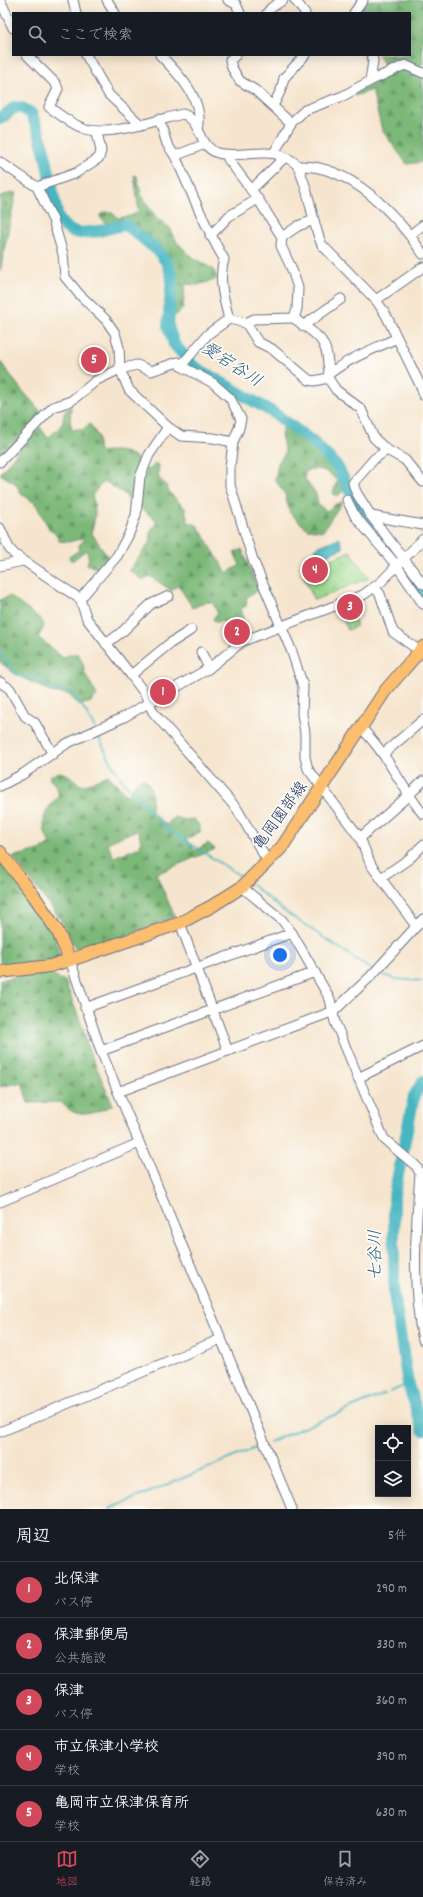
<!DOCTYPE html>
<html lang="ja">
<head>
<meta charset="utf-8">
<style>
  :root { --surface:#171b24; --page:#20242c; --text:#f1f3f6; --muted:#9ea1a6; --line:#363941; --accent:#d1495b }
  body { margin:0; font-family:Dekko,"Klee One",sans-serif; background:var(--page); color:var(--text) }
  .controls { position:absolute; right:12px; bottom:12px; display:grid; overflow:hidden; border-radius:0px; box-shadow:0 2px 10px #0003 }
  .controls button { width:36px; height:36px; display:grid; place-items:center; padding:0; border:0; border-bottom:1px solid var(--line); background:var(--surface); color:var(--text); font:20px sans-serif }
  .you { position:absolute; left:280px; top:955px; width:14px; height:14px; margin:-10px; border:3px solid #fff; border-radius:50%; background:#1a73e8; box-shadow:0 0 0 6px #1a73e833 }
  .badge { display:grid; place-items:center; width:26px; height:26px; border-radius:50%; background:var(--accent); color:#fff; font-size:13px; font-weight:700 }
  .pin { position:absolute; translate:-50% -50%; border:2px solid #fff; box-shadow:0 1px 4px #0006 }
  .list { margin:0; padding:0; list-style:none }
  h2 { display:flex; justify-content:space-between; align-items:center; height:52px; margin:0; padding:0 16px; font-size:17px }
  h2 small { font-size:13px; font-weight:400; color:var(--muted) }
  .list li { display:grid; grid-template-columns:26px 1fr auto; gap:12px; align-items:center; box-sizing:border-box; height:56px; padding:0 16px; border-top:1px solid var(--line) }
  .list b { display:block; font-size:15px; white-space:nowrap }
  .list p { margin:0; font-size:13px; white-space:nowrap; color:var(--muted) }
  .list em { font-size:13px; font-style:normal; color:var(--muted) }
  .icon { flex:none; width:22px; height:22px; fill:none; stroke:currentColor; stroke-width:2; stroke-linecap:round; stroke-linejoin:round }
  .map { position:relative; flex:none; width:423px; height:1509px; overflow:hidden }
  .search { position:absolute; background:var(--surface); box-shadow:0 2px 10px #0003; left:12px; right:12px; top:12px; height:44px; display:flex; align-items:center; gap:10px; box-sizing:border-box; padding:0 14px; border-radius:0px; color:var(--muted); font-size:15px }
  .sheet { height:332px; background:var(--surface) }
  nav { display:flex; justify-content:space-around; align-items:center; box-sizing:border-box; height:56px; border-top:1px solid var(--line); background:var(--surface); font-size:11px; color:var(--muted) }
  nav a { display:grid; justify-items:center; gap:2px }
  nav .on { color:var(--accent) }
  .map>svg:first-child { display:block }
  .forest { fill:url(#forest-firs); stroke:#4c746b; fill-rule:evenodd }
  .park { fill:url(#park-crowns); stroke:#5b8476 }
  .water { fill:#47b6c1; stroke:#317290 }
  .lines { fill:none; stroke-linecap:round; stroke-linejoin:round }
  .stream { stroke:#47b6c1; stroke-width:2 }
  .river { stroke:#47b6c1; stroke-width:12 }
  .minor-casing { stroke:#686f85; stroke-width:11 }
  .major-casing { stroke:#686f85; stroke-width:14 }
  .minor { stroke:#fff; stroke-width:9 }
  .major { stroke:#fbbe6e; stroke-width:12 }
  .labels { text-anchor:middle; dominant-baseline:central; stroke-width:3.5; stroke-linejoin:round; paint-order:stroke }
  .street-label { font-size:16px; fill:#1b2f5e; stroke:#fdfcf7 }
  .water-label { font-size:17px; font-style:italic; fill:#2a5e81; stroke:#fdfcf7 }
</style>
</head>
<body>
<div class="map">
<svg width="423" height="1509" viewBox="0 0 423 1509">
  <defs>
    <pattern id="forest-firs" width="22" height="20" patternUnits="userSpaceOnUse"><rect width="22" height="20" fill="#7cb878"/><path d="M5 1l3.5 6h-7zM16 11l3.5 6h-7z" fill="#659666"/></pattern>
    <pattern id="park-crowns" width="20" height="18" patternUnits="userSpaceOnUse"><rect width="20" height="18" fill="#9bd88d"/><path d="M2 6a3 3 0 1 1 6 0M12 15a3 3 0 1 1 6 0" fill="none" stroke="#85ba7c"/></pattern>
  </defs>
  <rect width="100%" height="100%" fill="#fdfcf7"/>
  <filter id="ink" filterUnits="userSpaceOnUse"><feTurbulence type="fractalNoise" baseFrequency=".025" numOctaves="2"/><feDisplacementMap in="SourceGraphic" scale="8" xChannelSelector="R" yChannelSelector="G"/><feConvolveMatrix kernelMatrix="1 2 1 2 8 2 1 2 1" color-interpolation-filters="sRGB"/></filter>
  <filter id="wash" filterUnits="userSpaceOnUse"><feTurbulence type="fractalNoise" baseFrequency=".012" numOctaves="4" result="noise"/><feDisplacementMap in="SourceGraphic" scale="16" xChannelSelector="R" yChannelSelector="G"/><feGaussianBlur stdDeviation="0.9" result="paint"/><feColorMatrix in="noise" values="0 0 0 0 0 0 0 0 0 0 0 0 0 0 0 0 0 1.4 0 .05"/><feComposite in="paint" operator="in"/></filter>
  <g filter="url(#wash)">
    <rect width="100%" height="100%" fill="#f6e5ce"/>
    <g class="forest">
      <path d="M368,0H423V42L422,44L423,64L413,70L423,75V162L407,164L382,130L372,90L355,96L352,93L377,81L386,67L378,55H410V13H359Z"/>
      <path d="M134,175L137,176L142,197L156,217L170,228L177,242L192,257L213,269L217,278L215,280L197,285L185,284L183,309L170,320L166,319L164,316L168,305L167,290L169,286L168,274L174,270L173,268L141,233L123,223H105L100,217V215L105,212L112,213L118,218L130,216L139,212Z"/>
      <path d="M16,192L0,271V196Z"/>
      <path d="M0,361L20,388L43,414L0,459Z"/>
      <path d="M71,407L70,420L72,430L77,429L82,430L90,424L98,437V447L100,452C113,450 127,450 138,459L140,468L149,470L156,463L159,466L158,477L165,484L170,493L185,508L188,522L197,525L227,573L240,565L234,553L242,549L258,590L247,597L246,606L240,609L245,624L230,632L223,621L215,622L213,618L218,614L213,603L206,602L193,608L178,585L172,591L150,576L143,580L129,570L151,541L150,533L157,521L141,508L129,504L126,495L104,481L92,495C96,508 96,520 91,532L110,560L101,571L87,564L89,558L86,550L72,561L69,557L79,550V545L84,540L83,538L68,542L59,541L56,534L50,530L35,503L22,494L15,483L0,474L20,448L40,427L48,438C52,434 60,429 62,423C65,415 62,411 71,407Z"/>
      <path d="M283,427L324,456L346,486L339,495H334L333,493L337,481C329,471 320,467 307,470C300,481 310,483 315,492C317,495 317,501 318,505L327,511L336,504L342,502L323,531L307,529L290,513L285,494L275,480L278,463L285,453L281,434Z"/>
      <path d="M11,596L17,602L42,620L44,627L38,637L63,658L70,654H78L83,664L85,674L97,695L91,702L79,705L68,694L51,692L15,674L0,662V600Z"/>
      <path d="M59,772C68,773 74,779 80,785L89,784L108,775L128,796L135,783L143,778C154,786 153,801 150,813L155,815L166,825L175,817L185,820L194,819L200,827V832L186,839L195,851L208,843L215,849L156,874L175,917L88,950H76L63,923L13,857L42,849L50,844C40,825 42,811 58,797C59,790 56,784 50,780V776ZM134,831L139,832L141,842L140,847L114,857L107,843Z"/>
      <path d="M0,862C17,886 46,910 55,938C57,944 58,951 60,957L0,969Z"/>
      <path d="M43,971L65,981L83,1029L88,1048L113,1105C93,1113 78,1122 61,1102L28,1103L22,1082L0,1087V980Z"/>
    </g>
    <g class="park">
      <path d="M350,551L369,578L314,600L302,572Z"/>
      <path d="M348,606L357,626L348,630L339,610Z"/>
    </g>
    <path class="water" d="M339,538L343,548L319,558L315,548Z"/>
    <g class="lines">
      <g class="stream">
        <path d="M0,653L17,675L23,677H37C50,689 52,690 70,691L82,706L95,728"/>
        <path d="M96,732L112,764L123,781L155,816L170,831L245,879"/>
        <path d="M252,885L284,911L372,970"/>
        <path d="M377,973L395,979L423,981"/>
        <path d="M390,1392L408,1384"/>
        <path d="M269,1442L385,1394"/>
        <path d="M109,1509L260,1446"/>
      </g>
      <g class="river">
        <path d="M0,119L15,107L22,108L31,113L39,132L46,158L58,218L64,226L71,231L81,233L99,231L123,225L129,227L158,251L167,263L172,277L168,326L174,344L193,366L274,413L313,442L337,466L361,513L423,593"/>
        <path d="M423,1081L414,1096L394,1195V1294L408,1384L423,1430"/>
      </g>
    </g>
  </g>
  <g filter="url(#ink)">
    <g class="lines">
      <defs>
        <g id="minor">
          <path d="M0,0L13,28"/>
          <path d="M73,0L76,13"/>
          <path d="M107,0L115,13"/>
          <path d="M228,0L236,4L240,13"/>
          <path d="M295,0L305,13"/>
          <path d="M267,13L271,8L283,0"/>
          <path d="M354,13L363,0"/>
          <path d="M27,55L56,84L58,89L49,107C59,114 71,124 83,128C108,138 156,120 183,114C200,119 199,145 215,152C228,158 252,152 267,153C277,153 291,158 298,166C300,169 301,174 302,177C311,199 312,223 322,245L376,300L386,315L423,391V395"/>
          <path d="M86,55L109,95L141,125"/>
          <path d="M160,55C179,74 205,101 198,130"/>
          <path d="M236,55L230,60L232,68L240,81L255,90L291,123"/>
          <path d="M370,81L405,65L423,73"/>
          <path d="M273,106L281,90L284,78L305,55"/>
          <path d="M159,119L167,144L175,156"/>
          <path d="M205,144L175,156C191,191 205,227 224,259C218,279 224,300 229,319"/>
          <path d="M274,153L291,123L305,110L343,96L370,81L373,61L372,55"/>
          <path d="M227,154L228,159L258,199L282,237L281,246L291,267L298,288L297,309L294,318C313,334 326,335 328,363C329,368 329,373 328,378"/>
          <path d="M0,162L37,187L53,220L63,254L65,277L79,294L106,320L115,333L119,348L120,369L129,390L168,427L181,436L213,438L233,442"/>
          <path d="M298,166C350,164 396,214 423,254"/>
          <path d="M37,187L76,173L99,158L101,151L97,132"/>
          <path d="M251,190L284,158"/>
          <path d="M410,235L423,225"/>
          <path d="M210,236L229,216L258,199"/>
          <path d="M282,237L298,226L314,220"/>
          <path d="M376,300L423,267"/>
          <path d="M246,323L254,319L294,318"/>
          <path d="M303,326L341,299"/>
          <path d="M181,366L208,334L229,319L246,323L258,342L272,349L309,380L314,381L328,378"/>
          <path d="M329,374C349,358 374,349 397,338"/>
          <path d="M328,378L336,390L361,409L374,438L387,450L405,460L423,482"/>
          <path d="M387,450L374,459L353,483L356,492L371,516L423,525"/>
          <path d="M0,462L53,407L71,401L97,380L120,369L137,365L151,371L178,362L181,366L213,383L230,398L241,419L239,428L233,442L230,467V485L253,560L292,652L303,686L302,714L305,733V757L308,769L360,838L371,865L416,926"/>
          <path d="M347,500L355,516L397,566L423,604"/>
          <path d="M371,516L423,584"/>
          <path d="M0,528L9,548L14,554L80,599L87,619L131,675L145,694L153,712L237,809L268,862"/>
          <path d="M0,566L23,561"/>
          <path d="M375,588L380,594L393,632L420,651"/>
          <path d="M80,599L117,556L129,534L136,515L140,477L149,455L168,427"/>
          <path d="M106,644L123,631L151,604L169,596"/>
          <path d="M201,652L209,668"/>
          <path d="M131,675L169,644L191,630"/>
          <path d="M0,682L10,689L25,716L35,723L53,754"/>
          <path d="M361,728C387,753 401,787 423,814"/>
          <path d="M383,754L423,720"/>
          <path d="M0,786L23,774L66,744L124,717L208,669L243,641L363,595L381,582L423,539"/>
          <path d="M360,838L408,796L423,781"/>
          <path d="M381,878L409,859L423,845"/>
          <path d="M242,887L282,920L292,933L330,999L335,1022L384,1139L416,1166L420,1173C416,1228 411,1284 423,1340"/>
          <path d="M180,923L228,1051"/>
          <path d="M70,960L101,1051L292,1509"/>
          <path d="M85,1008L292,933"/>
          <path d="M101,1051L315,972"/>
          <path d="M358,1078L423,1046"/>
          <path d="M118,1092L334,1011L371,976L423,919"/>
          <path d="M0,1202L139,1143"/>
          <path d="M0,1432L221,1339"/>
        </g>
        <g id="major">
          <path d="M0,852L34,896L58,932L70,960"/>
          <path d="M0,972L50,966L70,960L180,923L212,906L242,887L282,847L385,691L423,647"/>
        </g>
      </defs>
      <use href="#minor" class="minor-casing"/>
      <use href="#major" class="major-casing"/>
      <use href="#minor" class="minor"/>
      <use href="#major" class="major"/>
    </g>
  </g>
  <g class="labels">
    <g class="street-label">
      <text transform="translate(281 816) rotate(-54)">亀岡園部線</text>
    </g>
    <g class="water-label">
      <text transform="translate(231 366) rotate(33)">愛宕谷川</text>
      <text transform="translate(377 1255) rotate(-90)">七谷川</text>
    </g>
  </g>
</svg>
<div class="controls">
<button><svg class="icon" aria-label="locate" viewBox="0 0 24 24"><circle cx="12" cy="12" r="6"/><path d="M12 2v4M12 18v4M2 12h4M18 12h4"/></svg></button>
<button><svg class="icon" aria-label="layers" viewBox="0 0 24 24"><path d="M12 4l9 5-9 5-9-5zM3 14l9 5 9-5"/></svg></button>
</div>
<div class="you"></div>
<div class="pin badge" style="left:163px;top:692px">1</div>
<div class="pin badge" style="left:237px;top:632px">2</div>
<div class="pin badge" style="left:350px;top:607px">3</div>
<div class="pin badge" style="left:315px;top:570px">4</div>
<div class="pin badge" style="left:94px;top:360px">5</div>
<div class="search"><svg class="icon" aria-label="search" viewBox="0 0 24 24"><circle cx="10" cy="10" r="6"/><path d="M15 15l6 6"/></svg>ここで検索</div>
</div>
<section class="sheet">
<h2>周辺<small>5件</small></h2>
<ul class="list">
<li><span class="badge">1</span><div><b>北保津</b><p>バス停</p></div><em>290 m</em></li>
<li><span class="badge">2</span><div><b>保津郵便局</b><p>公共施設</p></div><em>330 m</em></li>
<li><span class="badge">3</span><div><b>保津</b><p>バス停</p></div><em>360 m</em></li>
<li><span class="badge">4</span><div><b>市立保津小学校</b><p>学校</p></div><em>390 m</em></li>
<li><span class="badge">5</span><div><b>亀岡市立保津保育所</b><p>学校</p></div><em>630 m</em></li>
</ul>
</section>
<nav>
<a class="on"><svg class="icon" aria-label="map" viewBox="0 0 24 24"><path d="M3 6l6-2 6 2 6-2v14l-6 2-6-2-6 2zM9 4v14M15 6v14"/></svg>地図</a>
<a><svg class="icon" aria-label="directions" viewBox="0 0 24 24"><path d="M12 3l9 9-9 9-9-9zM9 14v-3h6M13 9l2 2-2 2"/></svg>経路</a>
<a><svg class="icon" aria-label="saved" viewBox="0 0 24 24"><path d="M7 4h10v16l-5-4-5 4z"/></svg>保存済み</a>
</nav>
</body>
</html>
